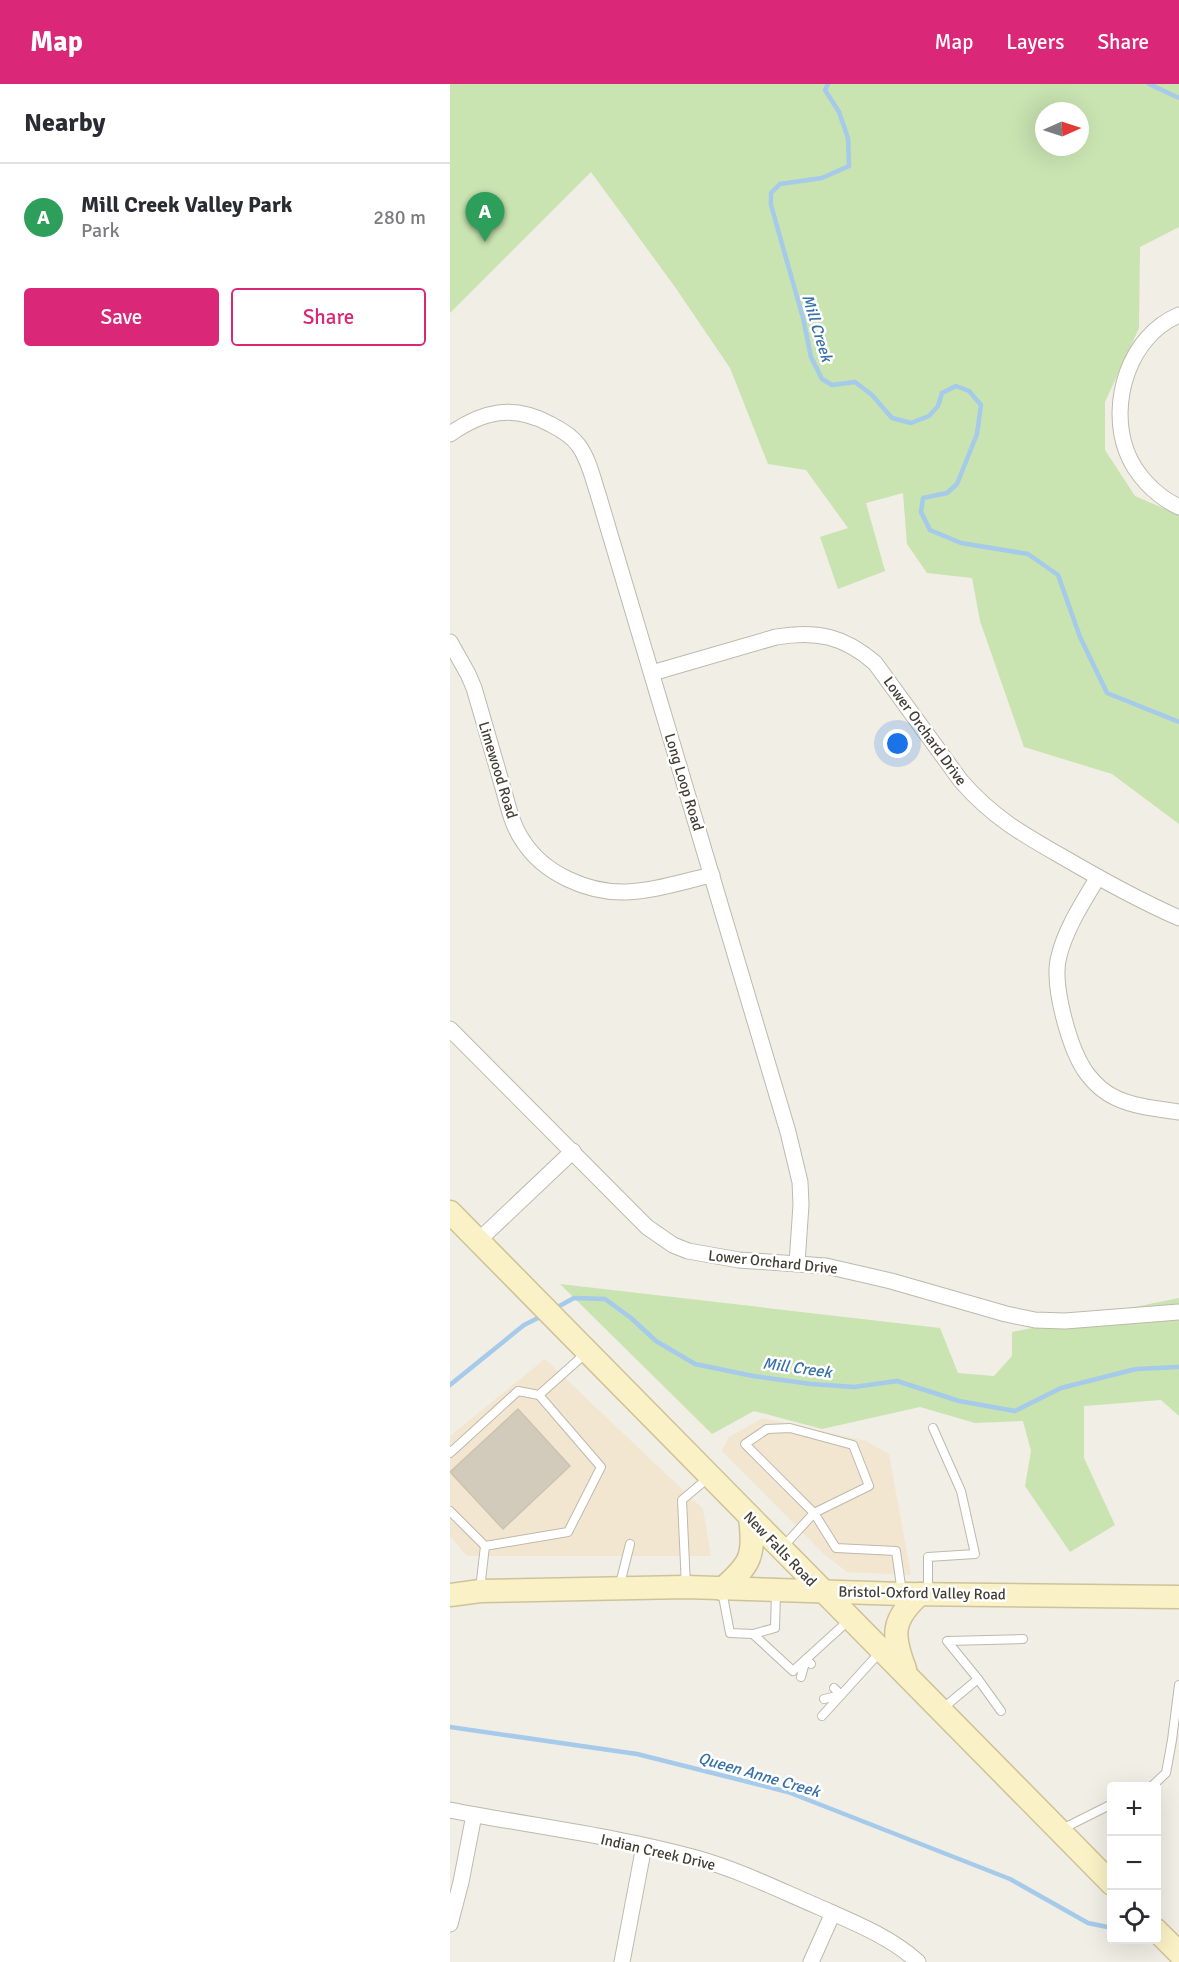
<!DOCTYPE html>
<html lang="en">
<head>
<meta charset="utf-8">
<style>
  :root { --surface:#fff; --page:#f7f7f7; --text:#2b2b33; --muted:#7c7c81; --line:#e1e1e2; --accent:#db2777 }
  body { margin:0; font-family:Signika,sans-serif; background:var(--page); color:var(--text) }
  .controls { position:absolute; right:18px; bottom:18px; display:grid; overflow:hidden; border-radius:6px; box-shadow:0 6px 24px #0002 }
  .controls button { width:54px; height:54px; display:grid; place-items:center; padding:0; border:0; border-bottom:2px solid var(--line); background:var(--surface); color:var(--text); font:30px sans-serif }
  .compass { position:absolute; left:585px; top:18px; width:54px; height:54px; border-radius:50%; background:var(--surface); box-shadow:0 6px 24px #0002; rotate:87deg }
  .you { position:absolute; left:448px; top:660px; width:21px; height:21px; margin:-15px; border:4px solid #fff; border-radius:50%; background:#1a73e8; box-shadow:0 0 0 9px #1a73e833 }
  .badge { display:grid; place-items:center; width:39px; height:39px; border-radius:50%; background:var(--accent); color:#fff; font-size:20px; font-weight:700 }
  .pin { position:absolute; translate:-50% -50px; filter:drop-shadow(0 2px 3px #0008) }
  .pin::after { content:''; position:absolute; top:32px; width:21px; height:18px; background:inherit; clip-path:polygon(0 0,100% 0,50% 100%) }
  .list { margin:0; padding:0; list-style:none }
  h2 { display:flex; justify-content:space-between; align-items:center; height:78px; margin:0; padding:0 24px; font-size:26px }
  h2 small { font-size:20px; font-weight:400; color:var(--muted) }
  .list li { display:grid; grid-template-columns:39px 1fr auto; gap:18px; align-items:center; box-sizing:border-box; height:108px; padding:0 24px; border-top:2px solid var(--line) }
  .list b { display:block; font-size:22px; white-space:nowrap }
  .list p { margin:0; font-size:20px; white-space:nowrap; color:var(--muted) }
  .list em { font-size:20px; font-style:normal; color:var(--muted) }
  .actions { display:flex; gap:12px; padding:18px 24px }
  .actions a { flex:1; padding:14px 0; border:2px solid var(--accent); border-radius:6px; text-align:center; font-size:21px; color:var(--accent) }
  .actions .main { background:var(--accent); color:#fff }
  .icon { flex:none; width:33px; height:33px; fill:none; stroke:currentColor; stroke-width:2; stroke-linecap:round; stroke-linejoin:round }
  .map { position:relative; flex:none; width:729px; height:1878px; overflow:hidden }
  header { display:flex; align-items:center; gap:36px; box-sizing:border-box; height:84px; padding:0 30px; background:var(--accent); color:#fff }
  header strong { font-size:28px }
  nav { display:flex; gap:33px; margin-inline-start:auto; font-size:21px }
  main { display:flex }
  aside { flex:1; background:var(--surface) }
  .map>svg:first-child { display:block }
  .commercial { fill:#f2e6d1 }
  .green { fill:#c9e3b1; fill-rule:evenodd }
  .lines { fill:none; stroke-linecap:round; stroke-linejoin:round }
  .stream { stroke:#a5caea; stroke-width:4.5 }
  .building { fill:#d2cbbc; stroke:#ccc3af; stroke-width:1.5 }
  .service-casing { stroke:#bfb9ac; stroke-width:10 }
  .minor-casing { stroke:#bfb9ac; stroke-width:17 }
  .secondary-casing { stroke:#cec398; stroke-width:25 }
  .service { stroke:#fff; stroke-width:8 }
  .minor { stroke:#fff; stroke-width:15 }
  .secondary { stroke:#faf1c6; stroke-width:22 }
  .labels { text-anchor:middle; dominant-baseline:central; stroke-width:5; stroke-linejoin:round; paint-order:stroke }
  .street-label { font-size:15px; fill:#433f35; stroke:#fff }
  .water-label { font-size:16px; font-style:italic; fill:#3770a7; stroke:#fff }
</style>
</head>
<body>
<header>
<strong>Map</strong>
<nav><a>Map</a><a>Layers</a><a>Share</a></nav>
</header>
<main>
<aside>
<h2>Nearby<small></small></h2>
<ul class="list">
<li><span class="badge" style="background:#2e9e5b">A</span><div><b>Mill Creek Valley Park</b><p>Park</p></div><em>280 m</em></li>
</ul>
<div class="actions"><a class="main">Save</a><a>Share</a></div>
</aside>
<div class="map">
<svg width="729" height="1878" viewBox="0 0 729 1878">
  <rect width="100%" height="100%" fill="#f1eee5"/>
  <g class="commercial">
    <path d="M95,1275L253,1425L261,1472H17L0,1452V1352Z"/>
    <path d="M313,1334L416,1357L439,1370L461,1491L397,1488L374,1470L272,1367L279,1353Z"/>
  </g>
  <g class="green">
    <path d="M0,0H729V143L690,163L689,244L655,318V366L685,412L729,431V740L662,690L574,663L530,537L522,494L477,489L457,460L453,409L416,419L435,487L388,505L370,453L398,444L356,386L318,380L280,284L225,203L141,88L0,229ZM594,27H630V63H594Z"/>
    <path d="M110,1200L490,1244L508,1289L544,1292L562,1272V1248L729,1214V1332L711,1316L634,1322V1374L665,1441L620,1468L575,1402L581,1367L573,1337L525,1339L470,1323L372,1345L304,1327L262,1350Z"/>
  </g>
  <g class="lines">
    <g class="stream">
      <path d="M378,0L375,6L389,28L398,54L399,82L372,94L330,100L321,109V121L353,234L361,273L372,295L382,301L405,298L422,311L442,334L461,339L479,332L488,322L492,309L506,302L519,307L531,321L527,350L507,400L497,409L473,414L471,428L480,446L511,459L578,470L608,491L630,553L657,609L729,638"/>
      <path d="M699,0L729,14"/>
      <path d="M104,1225L124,1214L155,1215L181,1234L206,1257L245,1280L303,1292L361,1300L404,1303L447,1297L509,1317L565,1327L611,1304L686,1285L729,1283"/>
      <path d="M0,1301L74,1241L92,1232"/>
      <path d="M0,1643L187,1670L338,1708L560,1795L638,1839L662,1844"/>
    </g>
  </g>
  <path class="building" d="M68,1325L120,1382L53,1445L0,1388Z"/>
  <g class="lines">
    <defs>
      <g id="service">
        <path d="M0,1369L68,1307L89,1311"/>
        <path d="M0,1427L35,1462"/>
        <path d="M332,1464L364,1429L295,1360L317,1345L340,1344L403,1361L419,1402L364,1429L386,1464L446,1467L452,1509"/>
        <path d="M170,1500L180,1460"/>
        <path d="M236,1502L232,1416L258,1394"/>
        <path d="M30,1505L35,1462L118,1448L151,1383L89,1311L136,1269"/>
        <path d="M272,1507L280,1549L303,1550L343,1587L398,1537"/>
        <path d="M478,1509V1473L525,1470L511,1407L483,1344"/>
        <path d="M303,1550L325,1544L326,1509"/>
        <path d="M351,1593L356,1575L361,1580"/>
        <path d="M528,1595L551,1627"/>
        <path d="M374,1615L391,1611L384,1604"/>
        <path d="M492,1625L528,1595L497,1557L573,1555"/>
        <path d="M372,1632L431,1567"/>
        <path d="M702,1702L716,1689L722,1656L729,1601"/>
        <path d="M612,1745L662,1720"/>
      </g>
      <g id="minor">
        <path d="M729,231C679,252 659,318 676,366C685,391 706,412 729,423"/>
        <path d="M0,350C33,327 63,320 100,340C110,345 123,353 129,362C139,376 143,395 148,410L338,1048L350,1098L351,1121L347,1179"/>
        <path d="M0,558L18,590L24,604C33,635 42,666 51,697C57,717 61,740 73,757C94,790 138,809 176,808C205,807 234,797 262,791"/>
        <path d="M202,589L326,553C366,546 394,552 425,579L511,697C544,735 576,752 618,776C654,797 691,817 729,834"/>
        <path d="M648,793C633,818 616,844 609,872C601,900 620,968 638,991C645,1000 655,1009 666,1014C685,1023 709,1025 729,1028"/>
        <path d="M0,945L197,1143L223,1161L238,1167L289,1176L376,1182L441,1197L556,1230L585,1236L615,1237L729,1228"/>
        <path d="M28,1157L123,1067"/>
        <path d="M0,1726C82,1742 166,1752 246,1774C289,1786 329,1806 369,1823C403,1838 441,1853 468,1878"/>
        <path d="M0,1840L11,1798L24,1731"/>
        <path d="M172,1878L194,1762"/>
        <path d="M361,1878L383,1829"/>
      </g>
      <g id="secondary">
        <path d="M0,1128L662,1800"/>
        <path d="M272,1505C301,1480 305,1472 300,1433"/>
        <path d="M0,1511L30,1507L236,1503L452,1510L729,1513"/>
        <path d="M455,1585C442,1551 441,1536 470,1510"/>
        <path d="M706,1846L729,1869"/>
      </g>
    </defs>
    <use href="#service" class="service-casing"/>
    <use href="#minor" class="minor-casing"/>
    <use href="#secondary" class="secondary-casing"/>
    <use href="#service" class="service"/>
    <use href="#minor" class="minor"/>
    <use href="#secondary" class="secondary"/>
  </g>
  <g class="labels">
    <g class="street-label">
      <text transform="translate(475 647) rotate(54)">Lower Orchard Drive</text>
      <text transform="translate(48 686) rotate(73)">Limewood Road</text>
      <text transform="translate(234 698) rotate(73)">Long Loop Road</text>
      <text transform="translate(323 1178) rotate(6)">Lower Orchard Drive</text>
      <text transform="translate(330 1465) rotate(46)">New Falls Road</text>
      <text transform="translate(472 1509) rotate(1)">Bristol-Oxford Valley Road</text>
      <text transform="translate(208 1768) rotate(13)">Indian Creek Drive</text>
    </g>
    <g class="water-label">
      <text transform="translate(367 244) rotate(73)">Mill Creek</text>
      <text transform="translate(347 1284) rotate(8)">Mill Creek</text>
      <text transform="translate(309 1691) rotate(16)">Queen Anne Creek</text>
    </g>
  </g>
</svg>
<div class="controls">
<button>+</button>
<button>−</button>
<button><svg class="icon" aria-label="locate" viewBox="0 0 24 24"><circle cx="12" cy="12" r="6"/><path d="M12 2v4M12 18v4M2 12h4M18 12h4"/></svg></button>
</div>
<svg class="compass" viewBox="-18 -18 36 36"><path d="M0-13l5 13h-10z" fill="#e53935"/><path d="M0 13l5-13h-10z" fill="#7c7c81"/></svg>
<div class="you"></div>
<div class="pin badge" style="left:35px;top:158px;background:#2e9e5b">A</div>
</div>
</main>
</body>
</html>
